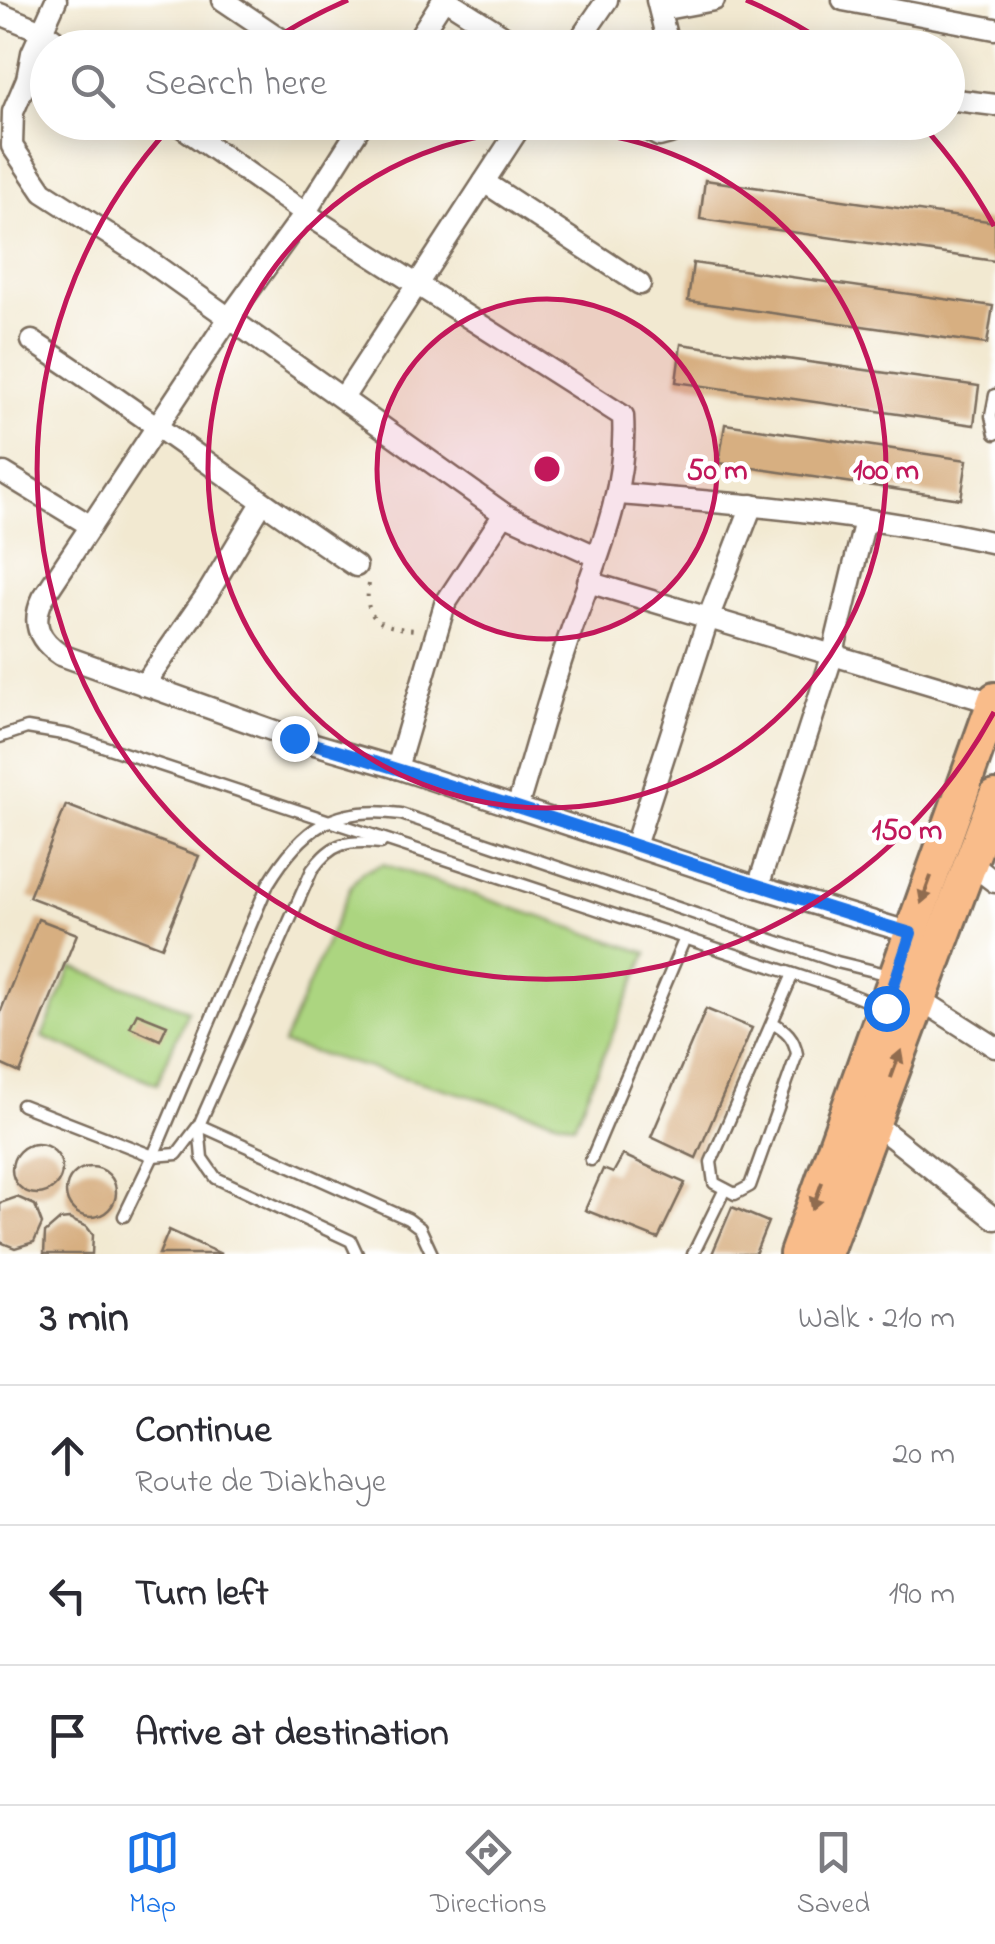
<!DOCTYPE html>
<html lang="en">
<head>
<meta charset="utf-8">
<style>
  :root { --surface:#fff; --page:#f2f2f3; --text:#2b2b33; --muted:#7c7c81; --line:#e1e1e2; --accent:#1a73e8 }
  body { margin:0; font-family:"Indie Flower",sans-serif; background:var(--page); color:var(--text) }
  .stop { position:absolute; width:30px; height:30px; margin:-22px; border:8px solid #1a73e8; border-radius:50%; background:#fff }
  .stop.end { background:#1a73e8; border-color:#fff; box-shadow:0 2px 10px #0008 }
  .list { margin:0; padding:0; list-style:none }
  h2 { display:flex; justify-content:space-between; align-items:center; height:130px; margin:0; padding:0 40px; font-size:42px }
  h2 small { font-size:32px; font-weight:400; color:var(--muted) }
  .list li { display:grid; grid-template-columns:65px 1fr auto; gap:30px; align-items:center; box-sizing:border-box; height:140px; padding:0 40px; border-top:2px solid var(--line) }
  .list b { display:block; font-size:38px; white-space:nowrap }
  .list p { margin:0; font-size:32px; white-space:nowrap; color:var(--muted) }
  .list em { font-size:32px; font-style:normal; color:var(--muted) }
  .icon { flex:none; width:55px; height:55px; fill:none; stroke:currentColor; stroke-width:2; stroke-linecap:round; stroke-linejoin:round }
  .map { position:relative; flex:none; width:995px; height:1254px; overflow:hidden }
  .search { position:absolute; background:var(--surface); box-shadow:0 5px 25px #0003; left:30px; right:30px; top:30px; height:110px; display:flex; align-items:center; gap:25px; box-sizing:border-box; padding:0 35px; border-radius:55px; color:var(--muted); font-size:38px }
  .sheet { height:550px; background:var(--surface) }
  nav { display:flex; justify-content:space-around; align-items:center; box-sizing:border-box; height:140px; border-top:2px solid var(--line); background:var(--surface); font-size:28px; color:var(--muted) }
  nav a { display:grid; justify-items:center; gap:5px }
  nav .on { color:var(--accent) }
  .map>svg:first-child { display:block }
  .green { fill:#acd580; stroke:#74804f; stroke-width:2.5 }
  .building { fill:#d7af81 }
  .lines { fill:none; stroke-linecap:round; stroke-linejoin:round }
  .lane-casing { stroke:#7b6d5d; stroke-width:15 }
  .street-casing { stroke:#7b6d5d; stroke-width:25 }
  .primary-casing { stroke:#7b6d5d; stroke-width:38 }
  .path { stroke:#7b6d5d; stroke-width:4; stroke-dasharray:2.5 8; stroke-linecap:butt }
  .lane { stroke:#fff; stroke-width:10 }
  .street { stroke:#fff; stroke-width:20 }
  .primary { stroke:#f9bc8a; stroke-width:32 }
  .oneway { fill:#906c4f }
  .route { stroke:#1a73e8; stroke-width:12 }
  .ring { fill:none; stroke:#c2185b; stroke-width:5 }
  .centre { fill:#c2185b; stroke:#fff; stroke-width:5 }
  .ring-label { font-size:30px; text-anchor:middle; font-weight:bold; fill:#c2185b; stroke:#fff; stroke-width:9; stroke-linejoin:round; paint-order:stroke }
</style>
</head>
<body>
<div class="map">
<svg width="995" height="1254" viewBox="0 0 995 1254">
  <rect width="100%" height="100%" fill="#fff"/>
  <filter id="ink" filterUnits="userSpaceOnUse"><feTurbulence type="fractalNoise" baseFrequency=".01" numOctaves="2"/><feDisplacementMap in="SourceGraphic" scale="20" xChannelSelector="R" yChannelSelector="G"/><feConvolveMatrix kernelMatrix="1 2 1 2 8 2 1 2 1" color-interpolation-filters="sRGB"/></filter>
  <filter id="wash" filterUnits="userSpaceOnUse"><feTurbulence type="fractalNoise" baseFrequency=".0048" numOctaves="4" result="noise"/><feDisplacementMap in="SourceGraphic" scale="40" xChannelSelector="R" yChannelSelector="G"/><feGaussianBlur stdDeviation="2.25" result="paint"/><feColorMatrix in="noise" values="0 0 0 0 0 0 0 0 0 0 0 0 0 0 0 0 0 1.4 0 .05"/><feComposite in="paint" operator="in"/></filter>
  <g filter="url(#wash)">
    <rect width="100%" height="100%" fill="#f2e9d1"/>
    <g class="green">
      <path d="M383,864L647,953L574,1125L283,1044L351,886L362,872Z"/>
      <path d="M72,967L188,1010L157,1084L42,1037Z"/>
    </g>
    <g id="blocks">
      <g class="building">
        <path d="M705,180L995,222V261L700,219Z"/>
        <path d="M693,263L993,306L987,344L688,301Z"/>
        <path d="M681,344L979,386L974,425L676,382Z"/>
        <path d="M725,424L967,460L961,499L719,463Z"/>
        <path d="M66,805L199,856L162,947L29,897Z"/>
        <path d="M38,919L77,934L20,1073L0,1064V1013Z"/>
        <path d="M706,1009L752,1028L696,1158L651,1137Z"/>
        <path d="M137,1013L167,1025L160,1040L130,1027Z"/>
        <circle cx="37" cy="1169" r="25"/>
        <path d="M623,1155L685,1183L658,1239L585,1210L603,1169L613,1173Z"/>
        <circle cx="91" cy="1192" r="25"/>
        <path d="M17,1197L35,1205L42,1224L34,1242L15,1248L0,1242V1203Z"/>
        <path d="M732,1207L768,1222L755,1254H712Z"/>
        <path d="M69,1219L87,1227L93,1235L92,1254H44L45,1233L60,1220Z"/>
        <path d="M169,1230L221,1254H159Z"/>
      </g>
    </g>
  </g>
  <g filter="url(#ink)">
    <use href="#blocks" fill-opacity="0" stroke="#7b6d5d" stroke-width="2.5"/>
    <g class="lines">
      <defs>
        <g id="lane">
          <path d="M995,395L991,416L995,434"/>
          <path d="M0,737L27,728L69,735L830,986L882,1007"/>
          <path d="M772,1022C786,1030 794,1037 797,1054L750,1186L735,1194L714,1183L711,1162L793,974"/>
          <path d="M22,1105L153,1156L177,1154L199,1125L312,870C332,842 347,840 381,843"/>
          <path d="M591,1160L685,938"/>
          <path d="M124,1216L153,1156L268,884C302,828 334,805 401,814L837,962L890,975"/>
          <path d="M357,1254L351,1241L216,1178L202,1158L199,1125L408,1219L420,1228L432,1254"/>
          <path d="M693,1254L725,1189"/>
        </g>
        <g id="street">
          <path d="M56,0L32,53L27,79L13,112L12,146L43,192L138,253L504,514L596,556"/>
          <path d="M223,0L294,48"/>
          <path d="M447,0L522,48"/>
          <path d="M657,0L669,48"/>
          <path d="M843,0L995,29"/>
          <path d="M660,10L714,0"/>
          <path d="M0,14L44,32L66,48"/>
          <path d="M412,48L443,0"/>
          <path d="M574,48L607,0"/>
          <path d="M948,99L995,105"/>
          <path d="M175,122L305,213L623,416C628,498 591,570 566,646C548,699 534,754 517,808"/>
          <path d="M363,122L305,213L229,318L43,598C31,623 38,640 61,655L294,738L397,768L445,604L504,514"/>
          <path d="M633,122L659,136L670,133L673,122"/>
          <path d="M484,182L640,284"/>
          <path d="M32,341C142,413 247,493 356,566"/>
          <path d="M343,398L523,122"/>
          <path d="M4,473L91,526"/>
          <path d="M619,494C745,504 871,515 995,543"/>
          <path d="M588,582L994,703"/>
          <path d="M144,685L206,596L262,503"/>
          <path d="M397,768L758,887L911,933"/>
          <path d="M635,846L709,616L752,505"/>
          <path d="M970,863L995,882"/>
          <path d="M758,887L832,657L865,520"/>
          <path d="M920,999L995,1047"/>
          <path d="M874,1123L995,1219"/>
        </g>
        <g id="primary">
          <path d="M796,1254L995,699"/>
          <path d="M825,1254L995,797"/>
        </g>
      </defs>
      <use href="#lane" class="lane-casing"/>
      <use href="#street" class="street-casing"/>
      <use href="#primary" class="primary-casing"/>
      <path class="path" d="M369,584C362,622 383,627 416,630"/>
      <use href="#lane" class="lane"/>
      <use href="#street" class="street"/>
      <use href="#primary" class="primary"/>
    </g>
    <defs><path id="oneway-solid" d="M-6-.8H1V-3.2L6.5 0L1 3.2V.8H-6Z" transform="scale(2.5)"/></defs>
    <g class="oneway">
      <use href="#oneway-solid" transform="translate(926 890) rotate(110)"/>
      <use href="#oneway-solid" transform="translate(896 1064) rotate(-70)"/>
      <use href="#oneway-solid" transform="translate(817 1196) rotate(110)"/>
    </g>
  </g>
  <g class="lines" filter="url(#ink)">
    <path class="route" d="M294,738C501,798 704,871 911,933L886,1008"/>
  </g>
  <circle cx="547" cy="469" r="170" fill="#c2185b" fill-opacity=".12"/>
  <g class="ring">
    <circle cx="547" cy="469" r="170"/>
    <circle cx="547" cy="469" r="339"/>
    <path d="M994 712A509 509 0 1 1 172 125M262 47A509 509 0 0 1 348 0M746 0A509 509 0 0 1 832 47M922 125A509 509 0 0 1 994 226"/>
  </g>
  <circle cx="547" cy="469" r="15" class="centre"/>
  <g class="ring-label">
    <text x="717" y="479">50 m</text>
    <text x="886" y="479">100 m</text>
    <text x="907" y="839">150 m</text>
  </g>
</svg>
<div class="stop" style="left:886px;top:1008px"></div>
<div class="stop end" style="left:294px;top:738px"></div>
<div class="search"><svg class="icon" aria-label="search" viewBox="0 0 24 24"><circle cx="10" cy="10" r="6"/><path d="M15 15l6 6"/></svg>Search here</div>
</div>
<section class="sheet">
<h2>3 min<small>Walk · 210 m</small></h2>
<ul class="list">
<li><svg class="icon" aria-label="ahead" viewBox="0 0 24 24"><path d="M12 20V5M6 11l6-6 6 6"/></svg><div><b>Continue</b><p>Route de Diakhaye</p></div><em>20 m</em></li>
<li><svg class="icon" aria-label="left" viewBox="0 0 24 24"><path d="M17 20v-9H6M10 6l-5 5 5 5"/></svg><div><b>Turn left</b></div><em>190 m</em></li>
<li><svg class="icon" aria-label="arrive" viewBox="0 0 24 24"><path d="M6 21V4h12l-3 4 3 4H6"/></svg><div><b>Arrive at destination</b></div></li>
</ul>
</section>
<nav>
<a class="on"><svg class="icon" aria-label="map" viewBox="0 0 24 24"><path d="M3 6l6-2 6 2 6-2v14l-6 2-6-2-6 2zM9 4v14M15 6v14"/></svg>Map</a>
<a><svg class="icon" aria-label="directions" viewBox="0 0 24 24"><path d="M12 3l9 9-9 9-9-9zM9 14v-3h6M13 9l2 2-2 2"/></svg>Directions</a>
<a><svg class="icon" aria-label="saved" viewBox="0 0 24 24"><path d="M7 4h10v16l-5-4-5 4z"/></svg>Saved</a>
</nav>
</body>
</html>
